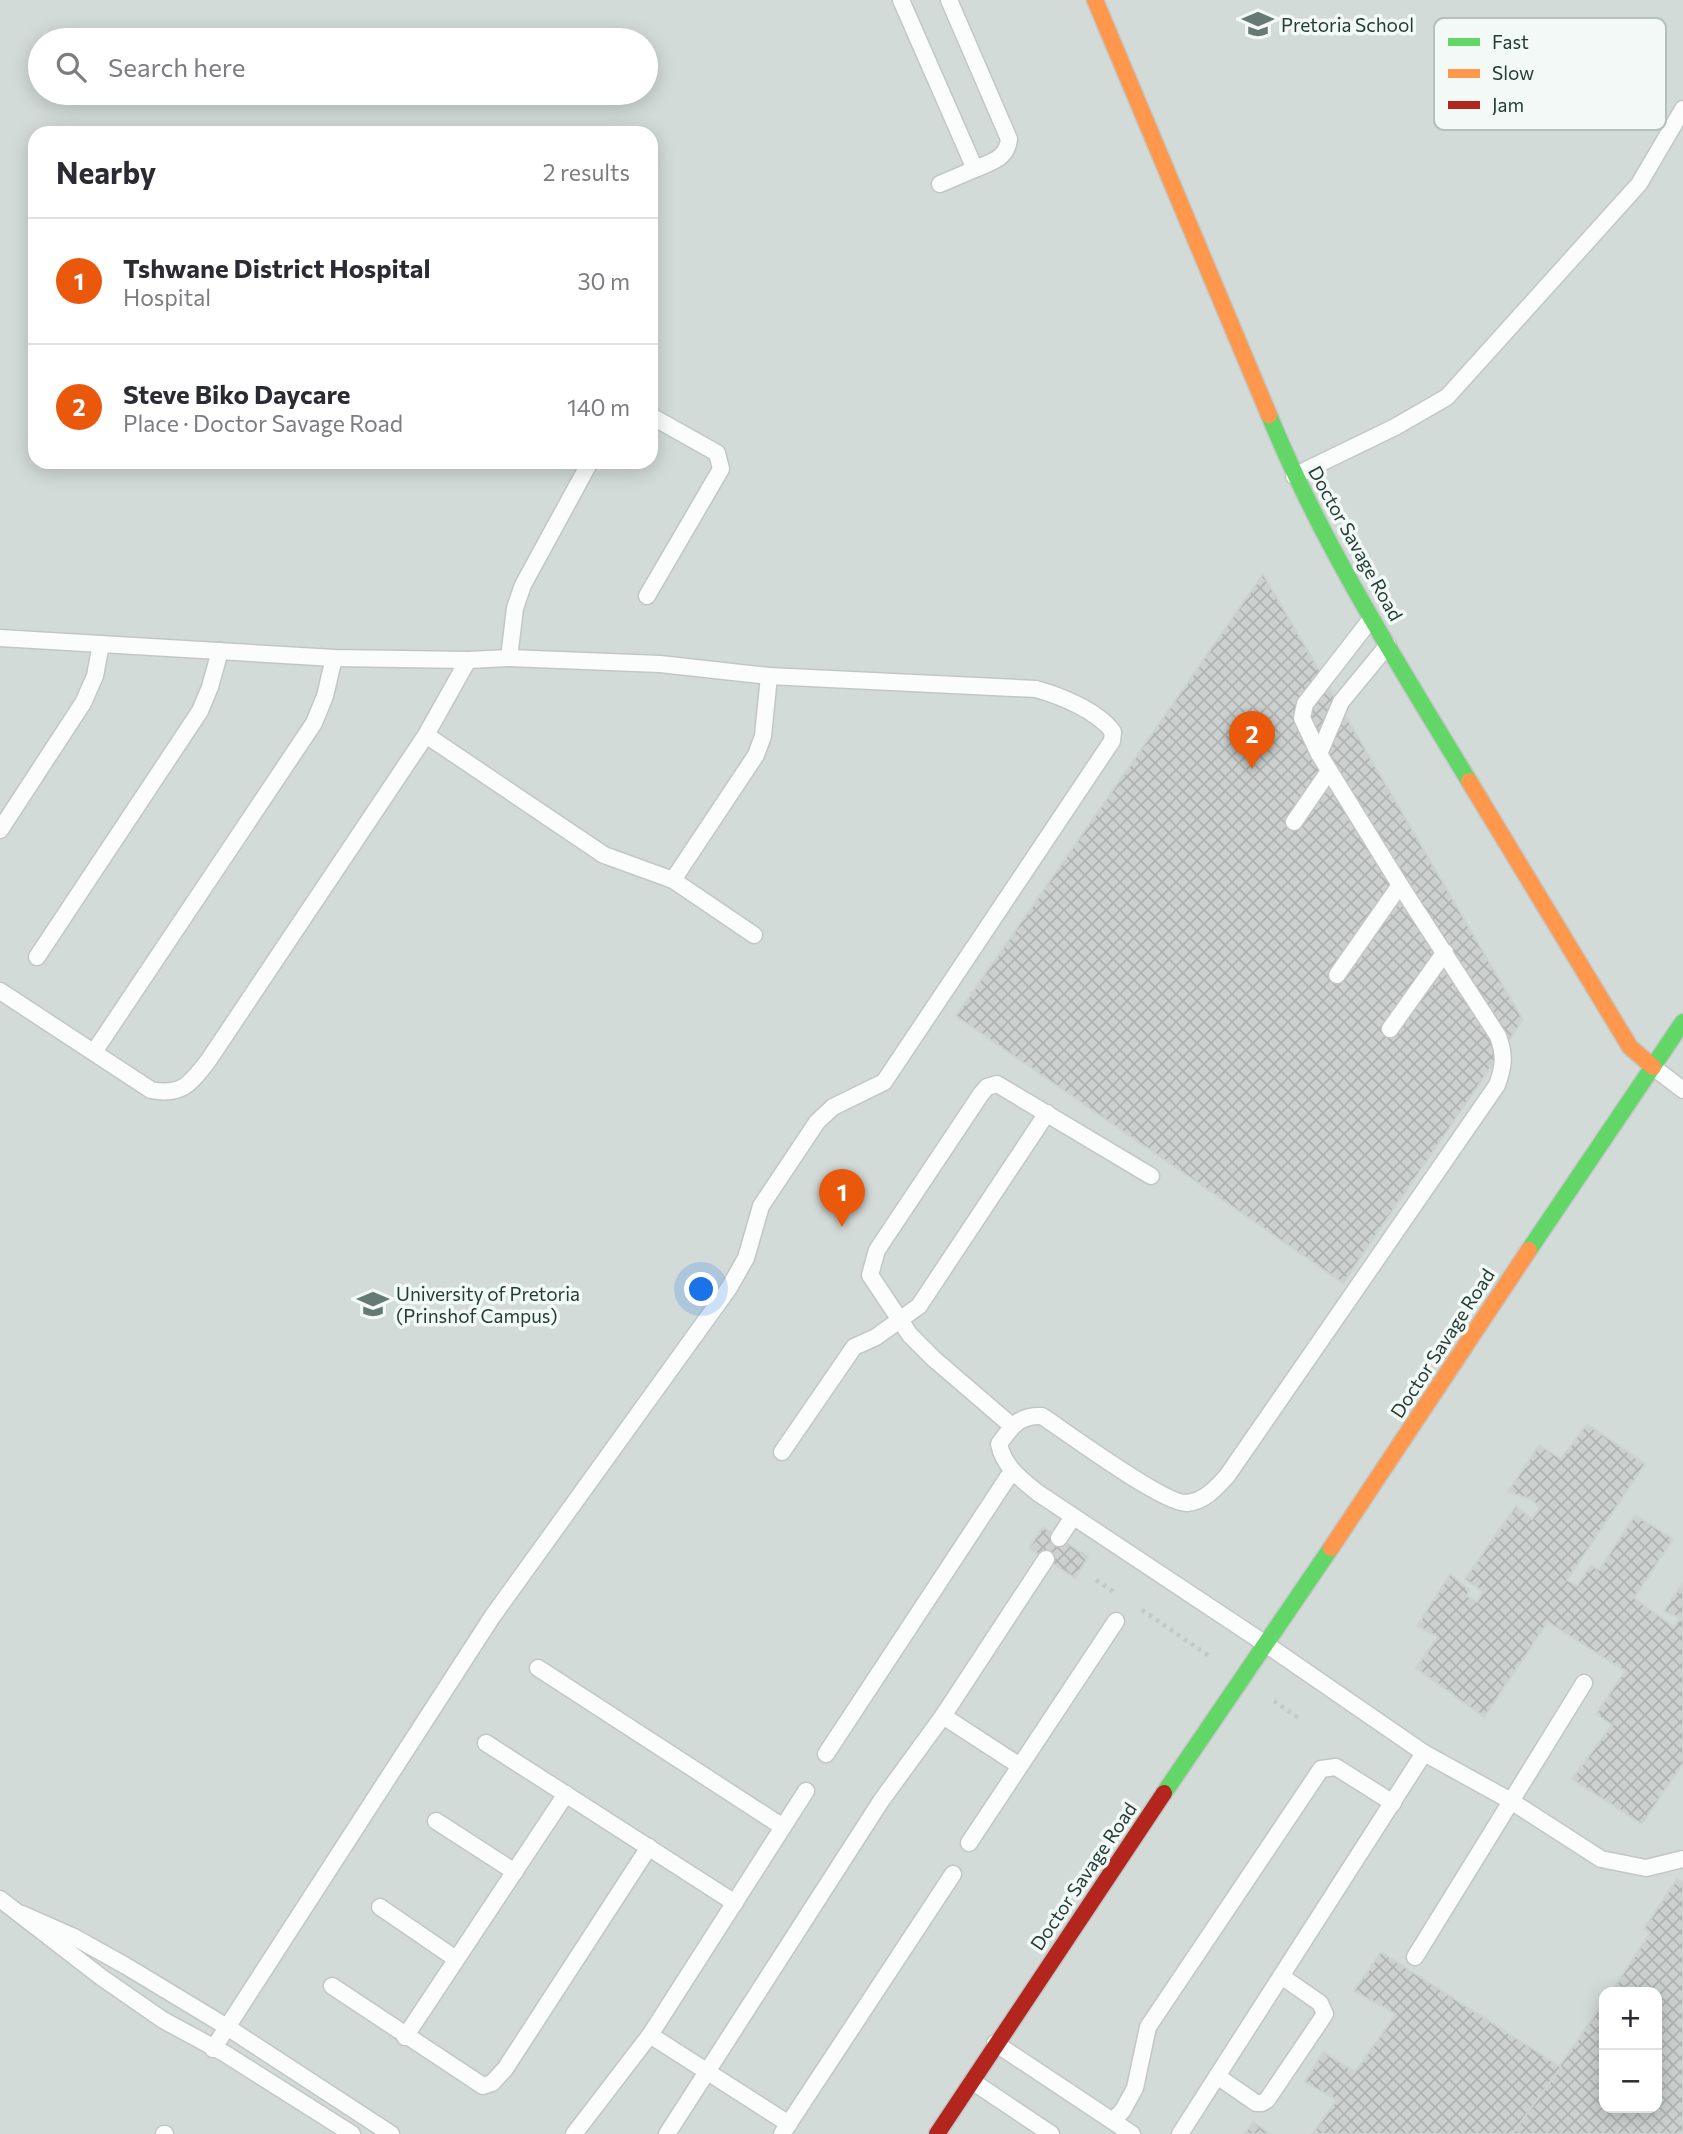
<!DOCTYPE html>
<html lang="en">
<head>
<meta charset="utf-8">
<style>
  :root { --surface:#fff; --page:#f2f2f3; --text:#2b2b33; --muted:#7c7c81; --line:#e1e1e2; --accent:#ea580c }
  body { margin:0; font-family:Commissioner,sans-serif; background:var(--page); color:var(--text) }
  .controls { position:absolute; right:21px; bottom:21px; display:grid; overflow:hidden; border-radius:14px; box-shadow:0 4px 18px #0003 }
  .controls button { width:63px; height:63px; display:grid; place-items:center; padding:0; border:0; border-bottom:2px solid var(--line); background:var(--surface); color:var(--text); font:35px sans-serif }
  .you { position:absolute; left:702px; top:1290px; width:24px; height:24px; margin:-18px; border:5px solid #fff; border-radius:50%; background:#1a73e8; box-shadow:0 0 0 10px #1a73e833 }
  .badge { display:grid; place-items:center; width:46px; height:46px; border-radius:50%; background:var(--accent); color:#fff; font-size:23px; font-weight:700 }
  .pin { position:absolute; translate:-50% -58px; filter:drop-shadow(0 2px 4px #0008) }
  .pin::after { content:''; position:absolute; top:37px; width:24px; height:21px; background:inherit; clip-path:polygon(0 0,100% 0,50% 100%) }
  .list { margin:0; padding:0; list-style:none }
  h2 { display:flex; justify-content:space-between; align-items:center; height:91px; margin:0; padding:0 28px; font-size:30px }
  h2 small { font-size:23px; font-weight:400; color:var(--muted) }
  .list li { display:grid; grid-template-columns:46px 1fr auto; gap:21px; align-items:center; box-sizing:border-box; height:126px; padding:0 28px; border-top:2px solid var(--line) }
  .list b { display:block; font-size:26px; white-space:nowrap }
  .list p { margin:0; font-size:23px; white-space:nowrap; color:var(--muted) }
  .list em { font-size:23px; font-style:normal; color:var(--muted) }
  .icon { flex:none; width:38px; height:38px; fill:none; stroke:currentColor; stroke-width:2; stroke-linecap:round; stroke-linejoin:round }
  .map { position:relative; flex:none; width:1683px; height:2134px; overflow:hidden }
  .search { position:absolute; background:var(--surface); box-shadow:0 4px 18px #0003; left:28px; top:28px; width:630px; height:77px; display:flex; align-items:center; gap:18px; box-sizing:border-box; padding:0 24px; border-radius:38px; color:var(--muted); font-size:26px }
  .panel { position:absolute; background:var(--surface); box-shadow:0 4px 18px #0003; left:28px; top:126px; width:630px; height:343px; border-radius:21px }
  .map>svg:first-child { display:block }
  .built { fill:#d3dbd8; fill-rule:evenodd }
  .building { fill:url(#building-cross-hatch); stroke:#cdd3d1; stroke-width:2 }
  .lines { fill:none; stroke-linecap:round; stroke-linejoin:round }
  .lane-casing { stroke:#c2c7c5; stroke-width:19 }
  .fast-casing { stroke:#c1c7c5; stroke-width:19 }
  .slow-casing { stroke:#c1c7c5; stroke-width:19 }
  .jam-casing { stroke:#c1c7c5; stroke-width:19 }
  .path { stroke:#c2cac6; stroke-width:4.5; stroke-dasharray:3.5 5; stroke-linecap:butt }
  .lane { stroke:#fbfcfc; stroke-width:16 }
  .fast { stroke:#63d668; stroke-width:16 }
  .slow { stroke:#ff974d; stroke-width:16 }
  .jam { stroke:#b3261e; stroke-width:16 }
  .labels { text-anchor:middle; dominant-baseline:central; stroke-width:7; stroke-linejoin:round; paint-order:stroke }
  .poi-label { font-size:19px; fill:#233c36; stroke:#f3f9f6; text-anchor:start }
  .street-label { font-size:19px; fill:#233c36; stroke:#f3f9f6 }
  .key { fill:#f3f9f6; stroke:#b5c0bc; stroke-width:2 }
  .key-label { font-size:19px; fill:#233c36 }
</style>
</head>
<body>
<div class="map">
<svg width="1683" height="2134" viewBox="0 0 1683 2134">
  <defs>
    <pattern id="building-cross-hatch" width="8" height="8" patternUnits="userSpaceOnUse" patternTransform="scale(1.75)"><rect width="8" height="8" fill="#ccd1cf"/><path d="M0 0l8 8M0 8l8-8" fill="none" stroke="#afb4b2"/></pattern>
  </defs>
  <rect width="100%" height="100%" fill="#e5eae8"/>
  <path class="built" d="M0,0H1683V2134H0ZM40,40H646V93H40ZM35,133H651V462H35ZM1604,1992H1657V2108H1604Z"/>
  <g class="building">
    <path d="M1263,574L1523,1020L1343,1283L956,1016Z"/>
    <path d="M1587,1424L1645,1464L1567,1580L1577,1586L1591,1565L1599,1570L1635,1515L1673,1539L1634,1598L1674,1627L1680,1618L1664,1611L1683,1583V1763L1642,1824L1572,1779L1612,1725L1596,1714L1625,1671L1548,1622L1484,1717L1416,1668L1438,1637L1417,1626L1450,1574L1469,1590L1467,1596L1477,1602L1483,1592L1465,1579L1516,1506L1532,1519L1540,1508L1531,1499L1508,1492L1539,1445L1561,1459Z"/>
    <path d="M1043,1527L1088,1557L1075,1578L1029,1548Z"/>
    <path d="M1677,1879L1683,1883V2134H1512L1604,2002V2108H1657V1992H1611L1650,1933L1644,1929Z"/>
    <path d="M1381,1952L1561,2067L1512,2134H1312L1337,2100L1305,2082L1323,2052L1355,2072L1396,2014L1354,1991Z"/>
    <path d="M1253,2122L1271,2134H1244Z"/>
  </g>
  <g class="lines">
    <defs>
      <g id="lane">
        <path d="M901,0L975,169C991,162 1007,159 1009,139L949,0"/>
        <path d="M940,184L975,169"/>
        <path d="M1294,476L1395,427L1447,397L1639,184L1683,109"/>
        <path d="M647,596L721,469L717,453L651,416"/>
        <path d="M1371,619L1305,704L1302,718L1319,754L1400,885L1498,1036C1505,1055 1504,1066 1497,1085L1227,1476C1216,1488 1205,1501 1187,1503C1165,1505 1066,1432 1042,1416C1019,1415 1012,1426 999,1444C1004,1467 1021,1479 1038,1493L1267,1645L1424,1753L1511,1801L1601,1859L1646,1868L1683,1859"/>
        <path d="M0,638L334,658L468,660L509,658L660,664L769,676L1036,689C1061,696 1098,711 1113,732L1112,741L884,1082L833,1107L817,1122L761,1206L746,1258L729,1288L492,1617L213,2049"/>
        <path d="M509,658L515,608L523,585L590,462"/>
        <path d="M426,735L604,855L673,880L754,935"/>
        <path d="M1319,754L1341,702L1388,645"/>
        <path d="M1294,822L1329,771"/>
        <path d="M0,830L83,703L95,676L101,644"/>
        <path d="M673,880L756,755L763,736L769,676"/>
        <path d="M37,957L200,711L210,687L220,651"/>
        <path d="M1337,975L1400,885"/>
        <path d="M0,991L151,1090C182,1096 190,1084 208,1061L426,735L468,660"/>
        <path d="M1390,1029L1445,952"/>
        <path d="M94,1052L314,723L325,696L334,658"/>
        <path d="M1653,1067L1683,1090"/>
        <path d="M1012,1426L934,1359L910,1335L870,1275L877,1250L981,1094L987,1087L997,1084L1151,1176"/>
        <path d="M782,1452L854,1347L876,1337L919,1306L1047,1113"/>
        <path d="M1059,1538L1073,1517"/>
        <path d="M538,1668L783,1827"/>
        <path d="M943,1716L1020,1766"/>
        <path d="M486,1743L735,1903"/>
        <path d="M826,1754L1012,1471"/>
        <path d="M436,1821L515,1872"/>
        <path d="M969,1843L1116,1621"/>
        <path d="M0,1899L101,1977L163,2020L224,2053L352,2134"/>
        <path d="M380,1907L456,1959"/>
        <path d="M22,1914L74,1937L126,1966L227,2027L391,2134"/>
        <path d="M1415,1957L1584,1683"/>
        <path d="M332,1986L483,2086L492,2083L505,2069L649,1847"/>
        <path d="M650,2035L789,2124"/>
        <path d="M405,2037L566,1794"/>
        <path d="M995,2043L1132,2134"/>
        <path d="M1217,2076L1256,2103H1262L1267,2100L1325,2014L1320,2003L1281,1976"/>
        <path d="M972,2081L1051,2134"/>
        <path d="M1113,2121L1123,2110L1135,2088L1148,2027L1321,1769L1336,1767L1393,1803"/>
        <path d="M164,2134H165"/>
        <path d="M574,2134L650,2035L806,1791"/>
        <path d="M667,2134L881,1801L943,1716L1046,1559"/>
        <path d="M782,2134L953,1874"/>
        <path d="M1180,2134L1424,1753"/>
      </g>
      <g id="fast">
        <path d="M1269,415C1322,544 1397,662 1469,781"/>
        <path d="M1529,1250L1683,1022"/>
        <path d="M1164,1793L1331,1548"/>
      </g>
      <g id="slow">
        <path d="M1095,0L1269,415"/>
        <path d="M1469,781L1630,1047L1653,1067"/>
        <path d="M1331,1548L1529,1250"/>
      </g>
      <path id="jam" d="M937,2134L1164,1793"/>
    </defs>
    <use href="#lane" class="lane-casing"/>
    <use href="#fast" class="fast-casing"/>
    <use href="#slow" class="slow-casing"/>
    <use href="#jam" class="jam-casing"/>
    <g class="path">
      <path d="M1096,1580L1117,1594"/>
      <path d="M1142,1610L1212,1658"/>
      <path d="M1274,1701L1300,1719"/>
    </g>
    <use href="#lane" class="lane"/>
    <use href="#fast" class="fast"/>
    <use href="#slow" class="slow"/>
    <use href="#jam" class="jam"/>
  </g>
  <defs>
    <symbol id="school-bare" viewBox="-9 -9 18 18"><path d="M0-5L7-2L0 1L-7-2ZM-4 1L0 2.5L4 1V4Q0 6-4 4Z" fill="#677974" stroke="#f3f9f6" stroke-width="2.5" paint-order="stroke"/></symbol>
    <symbol id="university-bare" viewBox="-9 -9 18 18"><path d="M0-5L7-2L0 1L-7-2ZM-4 1L0 2.5L4 1V4Q0 6-4 4Z" fill="#677974" stroke="#f3f9f6" stroke-width="2.5" paint-order="stroke"/></symbol>
  </defs>
  <g fill-rule="evenodd">
    <use href="#school-bare" x="1236" y="2" width="44" height="44"/>
    <use href="#university-bare" x="351" y="1282" width="44" height="44"/>
  </g>
  <g class="labels">
    <g class="poi-label">
      <text x="1281" y="24">Pretoria School</text>
      <text x="396" y="1293">University of Pretoria<tspan x="396" dy="22">(Prinshof Campus)</tspan></text>
    </g>
    <g class="street-label">
      <text transform="translate(1356 543) rotate(61)">Doctor Savage Road</text>
      <text transform="translate(1442 1343) rotate(-57)">Doctor Savage Road</text>
      <text transform="translate(1083 1876) rotate(-56)">Doctor Savage Road</text>
    </g>
  </g>
  <rect x="1434" y="18" width="232" height="112" rx="10" class="key"/>
  <rect x="1448" y="38" width="32" height="8" fill="#63d668"/>
  <rect x="1448" y="69" width="32" height="9" fill="#ff974d"/>
  <rect x="1448" y="101" width="32" height="8" fill="#b3261e"/>
  <g class="key-label">
    <text x="1492" y="49">Fast</text>
    <text x="1492" y="80">Slow</text>
    <text x="1492" y="112">Jam</text>
  </g>
</svg>
<div class="controls">
<button>+</button>
<button>−</button>
</div>
<div class="you"></div>
<div class="pin badge" style="left:842px;top:1227px">1</div>
<div class="pin badge" style="left:1252px;top:769px">2</div>
<div class="search"><svg class="icon" aria-label="search" viewBox="0 0 24 24"><circle cx="10" cy="10" r="6"/><path d="M15 15l6 6"/></svg>Search here</div>
<section class="panel">
<h2>Nearby<small>2 results</small></h2>
<ul class="list">
<li><span class="badge">1</span><div><b>Tshwane District Hospital</b><p>Hospital</p></div><em>30 m</em></li>
<li><span class="badge">2</span><div><b>Steve Biko Daycare</b><p>Place · Doctor Savage Road</p></div><em>140 m</em></li>
</ul>
</section>
</div>
</body>
</html>
